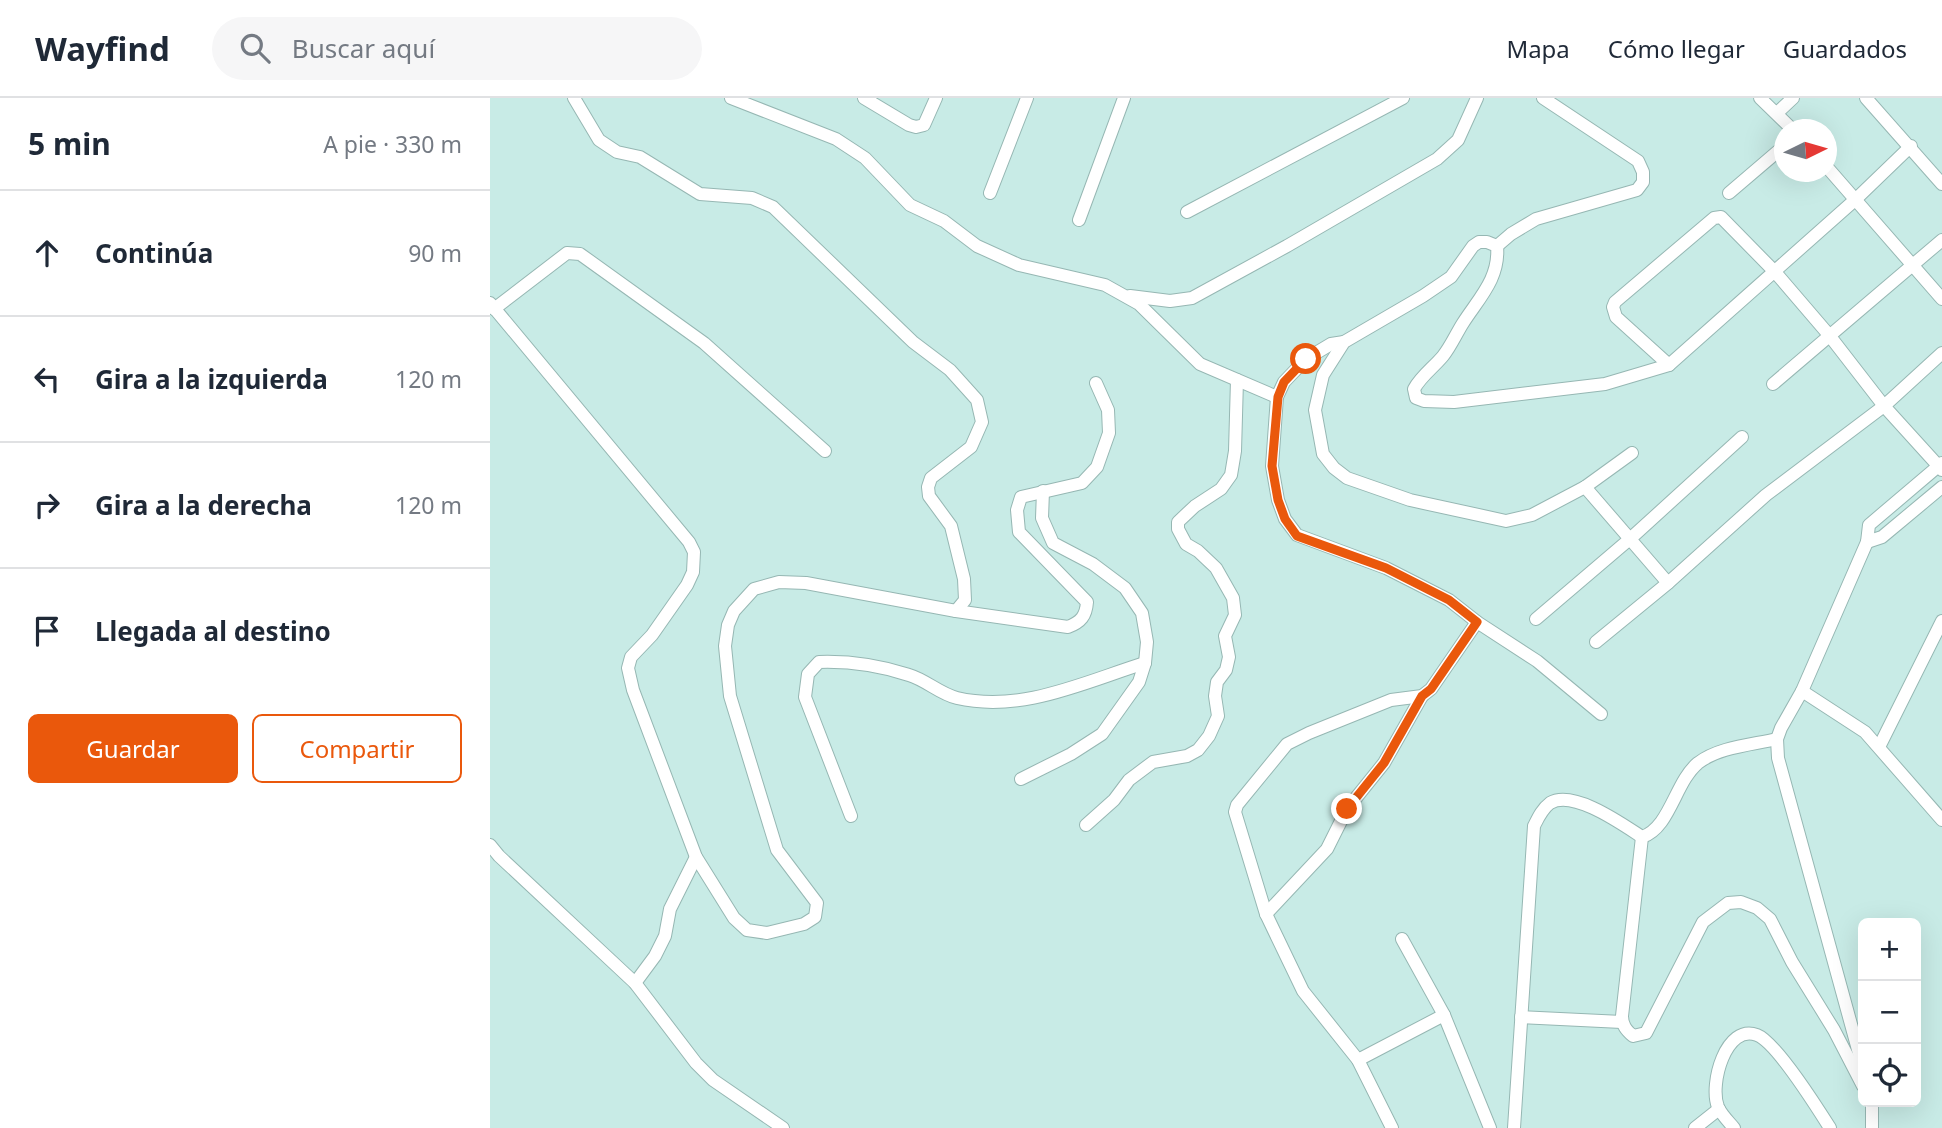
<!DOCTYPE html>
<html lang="es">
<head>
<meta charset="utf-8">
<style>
  :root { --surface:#fff; --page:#f6f6f7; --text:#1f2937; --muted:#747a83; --line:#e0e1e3; --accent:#ea580c }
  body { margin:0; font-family:"Noto Sans",sans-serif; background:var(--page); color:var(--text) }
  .controls { position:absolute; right:21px; bottom:21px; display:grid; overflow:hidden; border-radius:10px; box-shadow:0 7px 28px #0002 }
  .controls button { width:63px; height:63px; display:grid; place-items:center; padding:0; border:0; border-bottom:2px solid var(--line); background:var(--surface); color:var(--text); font:35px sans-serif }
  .compass { position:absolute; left:1284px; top:21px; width:63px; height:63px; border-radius:50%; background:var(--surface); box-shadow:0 7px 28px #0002; rotate:85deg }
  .stop { position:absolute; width:21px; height:21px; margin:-16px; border:5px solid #ea580c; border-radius:50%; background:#fff }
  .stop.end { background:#ea580c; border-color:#fff; box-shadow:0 2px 7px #0008 }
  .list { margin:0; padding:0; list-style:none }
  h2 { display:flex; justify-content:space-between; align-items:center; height:91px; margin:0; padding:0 28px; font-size:30px }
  h2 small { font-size:23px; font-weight:400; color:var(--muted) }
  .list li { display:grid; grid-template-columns:46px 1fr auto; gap:21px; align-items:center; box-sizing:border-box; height:126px; padding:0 28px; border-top:2px solid var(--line) }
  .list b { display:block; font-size:26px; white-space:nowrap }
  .list em { font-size:23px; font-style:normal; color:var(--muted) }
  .actions { display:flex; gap:14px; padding:21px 28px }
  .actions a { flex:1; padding:16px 0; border:2px solid var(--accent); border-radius:10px; text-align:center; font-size:24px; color:var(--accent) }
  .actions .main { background:var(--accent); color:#fff }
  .icon { flex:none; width:38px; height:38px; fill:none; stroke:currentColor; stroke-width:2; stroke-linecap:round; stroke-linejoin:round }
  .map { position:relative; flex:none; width:1452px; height:1030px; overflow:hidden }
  header { display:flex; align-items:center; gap:42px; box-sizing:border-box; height:98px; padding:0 35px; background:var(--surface); border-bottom:2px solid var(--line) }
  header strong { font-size:33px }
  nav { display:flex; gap:38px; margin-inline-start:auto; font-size:24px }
  .search { width:490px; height:63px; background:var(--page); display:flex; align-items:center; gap:18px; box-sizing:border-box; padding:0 24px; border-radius:38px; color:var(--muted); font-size:26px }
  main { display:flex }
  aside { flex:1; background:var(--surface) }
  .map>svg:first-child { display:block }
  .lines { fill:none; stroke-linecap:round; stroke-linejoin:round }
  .minor-casing { stroke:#96b7b3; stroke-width:14 }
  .minor { stroke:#fff; stroke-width:12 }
  .route { stroke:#ea580c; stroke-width:9 }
</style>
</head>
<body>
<header>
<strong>Wayfind</strong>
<div class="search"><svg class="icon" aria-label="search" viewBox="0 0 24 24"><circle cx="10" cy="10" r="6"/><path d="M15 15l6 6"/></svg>Buscar aquí</div>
<nav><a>Mapa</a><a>Cómo llegar</a><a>Guardados</a></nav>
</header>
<main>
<aside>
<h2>5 min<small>A pie · 330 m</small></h2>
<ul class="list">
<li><svg class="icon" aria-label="ahead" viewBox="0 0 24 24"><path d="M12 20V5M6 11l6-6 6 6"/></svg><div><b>Continúa</b></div><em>90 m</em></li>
<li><svg class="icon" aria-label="left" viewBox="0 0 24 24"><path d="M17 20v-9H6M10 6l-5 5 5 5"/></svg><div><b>Gira a la izquierda</b></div><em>120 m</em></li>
<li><svg class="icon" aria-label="right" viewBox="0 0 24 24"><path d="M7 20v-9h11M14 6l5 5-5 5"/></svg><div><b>Gira a la derecha</b></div><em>120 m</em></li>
<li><svg class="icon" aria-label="arrive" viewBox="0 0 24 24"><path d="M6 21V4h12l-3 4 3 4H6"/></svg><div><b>Llegada al destino</b></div></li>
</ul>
<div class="actions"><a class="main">Guardar</a><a>Compartir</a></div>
</aside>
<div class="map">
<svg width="1452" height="1030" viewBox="0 0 1452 1030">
  <rect width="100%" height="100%" fill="#c8ebe6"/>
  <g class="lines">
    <defs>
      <g id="minor">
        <path d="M84,0L109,42L127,54L150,59L210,96L262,100L283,109L423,244L460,272L487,302L492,324L481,349L441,380L438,389L439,398L461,428L474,481L475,502L466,513"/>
        <path d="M241,0L346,41L375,60L420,107L454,123L487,148L529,167L615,187L649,206L710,266L787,299"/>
        <path d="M374,0L419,27L426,29L434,27L446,0"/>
        <path d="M1270,0L1303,32"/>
        <path d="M1376,0L1452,86"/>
        <path d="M1287,15L1303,0"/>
        <path d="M1336,68L1452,201"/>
        <path d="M500,95L537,0"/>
        <path d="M1239,95L1294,48"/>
        <path d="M697,114L913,0"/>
        <path d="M589,122L634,0"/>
        <path d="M1007,148L1021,136L1046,121L1147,92L1153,84V74L1148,63L1053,0"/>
        <path d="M640,198L680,203L702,200L797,148L947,61L968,42L987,0"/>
        <path d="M0,205L199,444L204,454L203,474L197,487L162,537L141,559L138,570L143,592L206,759L244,820L257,832L277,835L314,826L325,819L327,805L287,752L240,598L235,548L238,527L244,513L264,491L289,484L316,485L466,513L578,529C591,524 596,518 597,504L529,434L527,412L531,399L592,385L607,369L619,335L618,312L606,285"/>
        <path d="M4,211L77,155L90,156L214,245L335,353"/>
        <path d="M854,244L841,246L816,261L794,284L787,299L782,368L788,402L795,421L807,437L896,470L959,502L987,524L1047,563L1111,616"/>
        <path d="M1179,267L1126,219L1123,209L1125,204L1224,120L1231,119L1285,174L1339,237L1394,308L1452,372"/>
        <path d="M1283,286L1452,142"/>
        <path d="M1142,355L1095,389L1042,417L1016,423L920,402L857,380L844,370L833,356L825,312L833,277L854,244L933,198L961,179L983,148L989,144H997L1007,148C1010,180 989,200 973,225C966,236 961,248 953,258C944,269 931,278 924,291L926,300L934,303L964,304L1115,286L1179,267L1366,101L1421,48"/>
        <path d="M1452,365L1379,427L1377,444L1392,439L1452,389"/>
        <path d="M1095,389L1178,485"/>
        <path d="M1046,521L1141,440L1252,339"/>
        <path d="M1106,544L1178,485L1276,397L1394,308L1452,255"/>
        <path d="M1312,593L1375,634L1452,722"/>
        <path d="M1389,649L1452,523"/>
        <path d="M531,681L581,656L612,636L649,584L655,565L657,544L652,515L635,490L603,466L563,445L552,420L553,393"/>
        <path d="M361,718L315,599L318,576L329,564C358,563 391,568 419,577C436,582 450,596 467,600C532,615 594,584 655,565"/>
        <path d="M596,727L624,702L639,682L663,664L697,658L708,652L719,638L728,618L725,598L727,584L736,572L739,559L735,538L745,517L743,500L726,470L708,453L696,446L688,431V424L705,408L731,391L741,377L745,353L747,282"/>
        <path d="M1152,739L1132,918C1132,927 1136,932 1143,938L1156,935L1213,824L1238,805L1251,804L1267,810L1280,821L1302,864L1344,932L1373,988"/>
        <path d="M0,747L9,758L145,885L206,965L223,982L293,1030"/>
        <path d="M776,816L837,751L857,711L894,665L932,598"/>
        <path d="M912,841L954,917L1000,1030"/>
        <path d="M145,885L165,858L175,838L180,811L206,759"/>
        <path d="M1031,919L1132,924"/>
        <path d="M868,962L954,917"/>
        <path d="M1373,970L1288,660L1287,641L1291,630L1312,593L1377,444"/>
        <path d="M902,1030L868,962L813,893L776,816L745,714L747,707L797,646L819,635L901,602L932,598L941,591L987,524"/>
        <path d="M1024,1030L1044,728C1048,720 1052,711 1060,705C1083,691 1132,726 1152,739C1180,730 1185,684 1208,665C1229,649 1261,647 1287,641"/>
        <path d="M1205,1030L1229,1011"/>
        <path d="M1244,1030C1239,1024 1231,1016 1228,1009C1219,986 1236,925 1267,937C1286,944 1328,1011 1340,1030"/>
        <path d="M1382,1030V1004"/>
      </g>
    </defs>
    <use href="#minor" class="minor-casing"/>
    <use href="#minor" class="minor"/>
  </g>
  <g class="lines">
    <path class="route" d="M816,261L794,284L788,299L782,368L788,402L795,421L807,438L896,470L959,502L987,524L941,591L932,598L894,665L857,711"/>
  </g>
</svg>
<div class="controls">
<button>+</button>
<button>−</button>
<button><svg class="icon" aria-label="locate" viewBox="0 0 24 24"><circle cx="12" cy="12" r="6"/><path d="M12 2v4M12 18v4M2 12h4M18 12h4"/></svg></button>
</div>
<svg class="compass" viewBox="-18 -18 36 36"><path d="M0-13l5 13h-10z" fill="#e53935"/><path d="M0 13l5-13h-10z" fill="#747a83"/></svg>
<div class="stop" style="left:816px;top:261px"></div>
<div class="stop end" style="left:857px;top:711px"></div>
</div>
</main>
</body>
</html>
